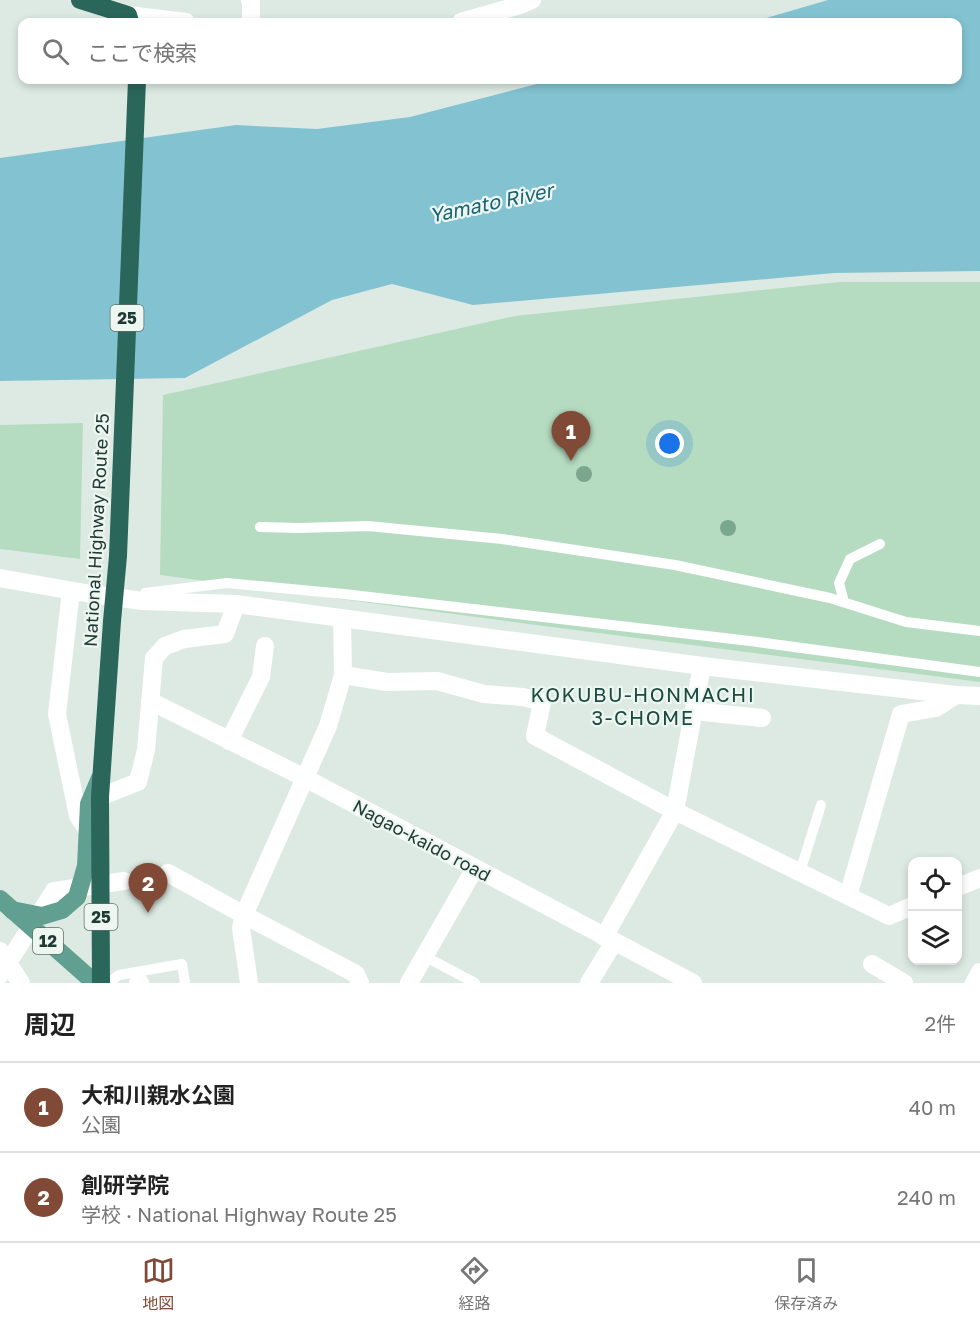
<!DOCTYPE html>
<html lang="ja">
<head>
<meta charset="utf-8">
<style>
  :root { --surface:#fff; --page:#f2f2f2; --text:#222; --muted:#767676; --line:#e0e0e0; --accent:#804a37 }
  body { margin:0; font-family:"Golos Text","Noto Sans JP",sans-serif; background:var(--page); color:var(--text) }
  .controls { position:absolute; right:18px; bottom:18px; display:grid; overflow:hidden; border-radius:12px; box-shadow:0 3px 9px #0003 }
  .controls button { width:54px; height:54px; display:grid; place-items:center; padding:0; border:0; border-bottom:2px solid var(--line); background:var(--surface); color:var(--text); font:30px sans-serif }
  .you { position:absolute; left:670px; top:444px; width:21px; height:21px; margin:-15px; border:4px solid #fff; border-radius:50%; background:#1a73e8; box-shadow:0 0 0 9px #1a73e833 }
  .badge { display:grid; place-items:center; width:39px; height:39px; border-radius:50%; background:var(--accent); color:#fff; font-size:20px; font-weight:700 }
  .pin { position:absolute; translate:-50% -50px; filter:drop-shadow(0 2px 3px #0008) }
  .pin::after { content:''; position:absolute; top:32px; width:21px; height:18px; background:inherit; clip-path:polygon(0 0,100% 0,50% 100%) }
  .list { margin:0; padding:0; list-style:none }
  h2 { display:flex; justify-content:space-between; align-items:center; height:78px; margin:0; padding:0 24px; font-size:26px }
  h2 small { font-size:20px; font-weight:400; color:var(--muted) }
  .list li { display:grid; grid-template-columns:39px 1fr auto; gap:18px; align-items:center; box-sizing:border-box; height:90px; padding:0 24px; border-top:2px solid var(--line) }
  .list b { display:block; font-size:22px; white-space:nowrap }
  .list p { margin:0; font-size:20px; white-space:nowrap; color:var(--muted) }
  .list em { font-size:20px; font-style:normal; color:var(--muted) }
  .icon { flex:none; width:33px; height:33px; fill:none; stroke:currentColor; stroke-width:2; stroke-linecap:round; stroke-linejoin:round }
  .map { position:relative; flex:none; width:980px; height:983px; overflow:hidden }
  .search { position:absolute; background:var(--surface); box-shadow:0 3px 9px #0003; left:18px; right:18px; top:18px; height:66px; display:flex; align-items:center; gap:15px; box-sizing:border-box; padding:0 21px; border-radius:12px; color:var(--muted); font-size:22px }
  .sheet { height:258px; background:var(--surface) }
  nav { display:flex; justify-content:space-around; align-items:center; box-sizing:border-box; height:84px; border-top:2px solid var(--line); background:var(--surface); font-size:16px; color:var(--muted) }
  nav a { display:grid; justify-items:center; gap:3px }
  nav .on { color:var(--accent) }
  .map>svg:first-child { display:block }
  .green { fill:#b5dcc0 }
  .water { fill:#83c3d1 }
  .lines { fill:none; stroke-linecap:round; stroke-linejoin:round }
  .lane { stroke:#fff; stroke-width:10 }
  .street { stroke:#fff; stroke-width:18 }
  .secondary { stroke:#fff; stroke-width:18 }
  .primary { stroke:#61a091; stroke-width:18 }
  .highway { stroke:#2a665a; stroke-width:18 }
  .tree { fill:#7aa78d }
  .labels { text-anchor:middle; dominant-baseline:central; stroke-width:4.5; stroke-linejoin:round; paint-order:stroke }
  .shield { fill:#eef6f2; stroke:#5d726c; stroke-width:1.5 }
  .shield-label { font-size:16px; font-weight:bold; fill:#1f3933 }
  .street-label { font-size:18px; fill:#1f3933; stroke:#eef6f2 }
  .water-label { font-size:20px; font-style:italic; fill:#196475; stroke:#eef6f2 }
  .neighbourhood-label { font-size:20px; letter-spacing:1.5px; fill:#1b4b40; stroke:#eef6f2 }
</style>
</head>
<body>
<div class="map">
<svg width="980" height="983" viewBox="0 0 980 983">
  <rect width="100%" height="100%" fill="#ddeae4"/>
  <g class="green">
    <path d="M839,282H980V682L528,624L160,575L163,395L515,316Z"/>
    <path d="M83,423L80,559L0,549V425Z"/>
  </g>
  <path class="water" d="M828,0H980V271L834,273L473,305L392,284L332,300L185,378L0,381V158L236,125L317,129L410,117L552,80H958V22H753Z"/>
  <g class="lines">
    <g class="lane">
      <path d="M260,527L299,528L368,526L502,539L675,565L830,598L906,622L980,631"/>
      <path d="M145,593L227,583L344,594L750,641L980,672"/>
      <path d="M844,602L839,583L850,559L880,544"/>
      <path d="M800,872L821,805"/>
      <path d="M424,956L475,983"/>
      <path d="M108,983L119,975L182,964L185,983"/>
    </g>
    <g class="street">
      <path d="M250,0H251V22"/>
      <path d="M0,578L91,594L143,601L236,604L702,666L956,695L980,696"/>
      <path d="M71,591L57,714L78,816L92,837"/>
      <path d="M342,618L343,675"/>
      <path d="M150,701L305,778L693,983"/>
      <path d="M694,711L762,718"/>
      <path d="M229,741L261,677L265,646"/>
      <path d="M100,797L138,782L146,750L154,658L165,646L184,639L225,634L236,604"/>
      <path d="M168,873L244,915L241,928L249,983"/>
      <path d="M958,887L980,878"/>
      <path d="M848,896L901,714L936,708L956,695"/>
      <path d="M604,937L675,811L702,666"/>
      <path d="M0,951L21,983"/>
      <path d="M872,964L904,983"/>
      <path d="M0,975L54,891L124,881"/>
      <path d="M138,983H140"/>
      <path d="M360,983L356,974L244,915L328,726L343,675L387,682L437,681L484,694L523,697L542,702L535,736L675,811L889,916L912,906"/>
      <path d="M409,983L475,868"/>
      <path d="M589,983L614,942"/>
      <path d="M974,983L980,972"/>
    </g>
    <g class="secondary">
      <path d="M128,15L186,22"/>
      <path d="M461,22L520,5L532,0"/>
    </g>
    <g class="primary">
      <path d="M0,899L95,983"/>
      <path d="M12,910L42,916L62,910L77,897L86,866L89,804L100,778"/>
    </g>
    <g class="highway">
      <path d="M80,0L128,15L130,22"/>
      <path d="M101,983L100,797L112,621L118,556L137,80"/>
    </g>
  </g>
  <g class="tree">
    <circle cx="584" cy="474" r="8"/>
    <circle cx="728" cy="528" r="8"/>
  </g>
  <g class="labels">
    <g class="shield">
      <rect x="110.5" y="305" width="33" height="26" rx="4.5"/>
      <rect x="84.5" y="904" width="33" height="26" rx="4.5"/>
      <rect x="33" y="928" width="30" height="26" rx="4.5"/>
    </g>
    <g class="shield-label">
      <text x="127" y="318">25</text>
      <text x="101" y="917">25</text>
      <text x="48" y="941">12</text>
    </g>
    <g class="street-label">
      <text transform="translate(96 530) rotate(-87)">National Highway Route 25</text>
      <text transform="translate(422 840) rotate(28)">Nagao-kaido road</text>
    </g>
    <g class="water-label">
      <text transform="translate(491 202) rotate(-12)">Yamato River</text>
    </g>
    <g class="neighbourhood-label">
      <text x="643" y="694">KOKUBU-HONMACHI<tspan x="643" dy="23">3-CHOME</tspan></text>
    </g>
  </g>
</svg>
<div class="controls">
<button><svg class="icon" aria-label="locate" viewBox="0 0 24 24"><circle cx="12" cy="12" r="6"/><path d="M12 2v4M12 18v4M2 12h4M18 12h4"/></svg></button>
<button><svg class="icon" aria-label="layers" viewBox="0 0 24 24"><path d="M12 4l9 5-9 5-9-5zM3 14l9 5 9-5"/></svg></button>
</div>
<div class="you"></div>
<div class="pin badge" style="left:571px;top:461px">1</div>
<div class="pin badge" style="left:148px;top:913px">2</div>
<div class="search"><svg class="icon" aria-label="search" viewBox="0 0 24 24"><circle cx="10" cy="10" r="6"/><path d="M15 15l6 6"/></svg>ここで検索</div>
</div>
<section class="sheet">
<h2>周辺<small>2件</small></h2>
<ul class="list">
<li><span class="badge">1</span><div><b>大和川親水公園</b><p>公園</p></div><em>40 m</em></li>
<li><span class="badge">2</span><div><b>創研学院</b><p>学校 · National Highway Route 25</p></div><em>240 m</em></li>
</ul>
</section>
<nav>
<a class="on"><svg class="icon" aria-label="map" viewBox="0 0 24 24"><path d="M3 6l6-2 6 2 6-2v14l-6 2-6-2-6 2zM9 4v14M15 6v14"/></svg>地図</a>
<a><svg class="icon" aria-label="directions" viewBox="0 0 24 24"><path d="M12 3l9 9-9 9-9-9zM9 14v-3h6M13 9l2 2-2 2"/></svg>経路</a>
<a><svg class="icon" aria-label="saved" viewBox="0 0 24 24"><path d="M7 4h10v16l-5-4-5 4z"/></svg>保存済み</a>
</nav>
</body>
</html>
